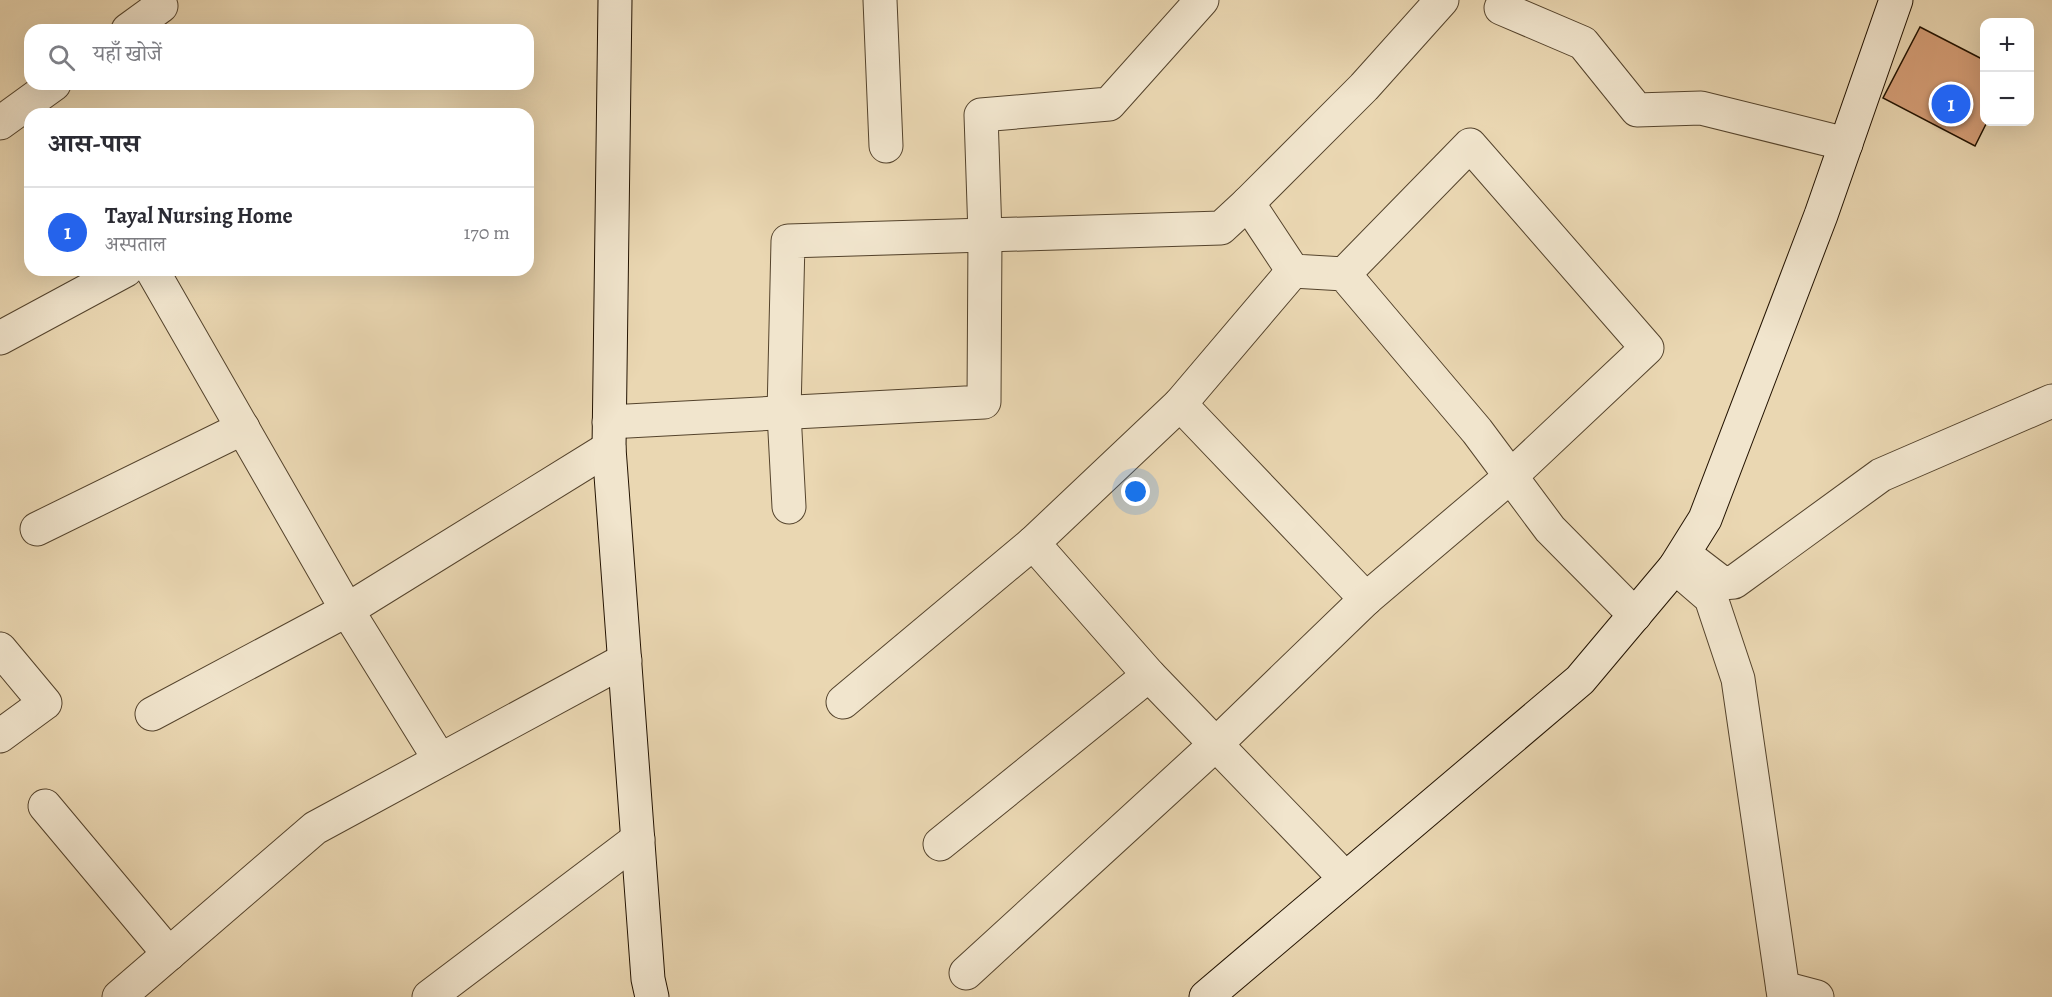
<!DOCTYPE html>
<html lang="hi">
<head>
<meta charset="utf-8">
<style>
  :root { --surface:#fff; --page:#f7f7f7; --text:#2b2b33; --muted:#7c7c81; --line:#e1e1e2; --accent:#2563eb }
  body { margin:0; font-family:Alegreya,"Noto Serif Devanagari",serif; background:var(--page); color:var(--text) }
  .controls { position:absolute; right:18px; top:18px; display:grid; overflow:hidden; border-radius:12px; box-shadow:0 6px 24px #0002 }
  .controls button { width:54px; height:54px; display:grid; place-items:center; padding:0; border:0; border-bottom:2px solid var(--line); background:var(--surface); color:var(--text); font:30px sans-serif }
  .you { position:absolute; left:1136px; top:492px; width:21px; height:21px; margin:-15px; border:4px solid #fff; border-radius:50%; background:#1a73e8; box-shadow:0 0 0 9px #1a73e833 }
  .badge { display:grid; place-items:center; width:39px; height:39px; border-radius:50%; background:var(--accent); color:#fff; font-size:20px; font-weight:700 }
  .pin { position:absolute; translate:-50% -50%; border:3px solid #fff; box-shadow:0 2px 6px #0006 }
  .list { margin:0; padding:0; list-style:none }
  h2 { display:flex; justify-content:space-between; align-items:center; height:78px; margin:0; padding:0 24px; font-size:26px }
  h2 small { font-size:20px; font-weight:400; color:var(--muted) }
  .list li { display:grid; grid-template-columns:39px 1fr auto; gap:18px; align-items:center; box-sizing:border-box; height:90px; padding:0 24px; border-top:2px solid var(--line) }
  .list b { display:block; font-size:22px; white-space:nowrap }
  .list p { margin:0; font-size:20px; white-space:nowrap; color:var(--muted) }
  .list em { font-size:20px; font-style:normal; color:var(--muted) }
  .icon { flex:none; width:33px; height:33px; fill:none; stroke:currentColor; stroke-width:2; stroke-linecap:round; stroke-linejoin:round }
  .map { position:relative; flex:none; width:2052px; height:997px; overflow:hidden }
  .search { position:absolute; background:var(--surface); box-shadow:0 6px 24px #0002; left:24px; top:24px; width:510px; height:66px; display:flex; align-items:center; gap:15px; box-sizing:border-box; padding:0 21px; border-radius:18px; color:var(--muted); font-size:22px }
  .panel { position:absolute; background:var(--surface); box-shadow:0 6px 24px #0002; left:24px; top:108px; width:510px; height:168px; border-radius:18px }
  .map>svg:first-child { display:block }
  .building { fill:#d69f78; stroke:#221200; stroke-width:1.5 }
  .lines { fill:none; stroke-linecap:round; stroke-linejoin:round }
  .street-casing { stroke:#54432c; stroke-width:35 }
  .secondary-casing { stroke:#221200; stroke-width:35 }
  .street { stroke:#f1e5cd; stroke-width:33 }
  .secondary { stroke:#f1e5cd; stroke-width:33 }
</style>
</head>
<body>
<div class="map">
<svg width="2052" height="997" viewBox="0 0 2052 997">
  <rect width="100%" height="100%" fill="#ead7b2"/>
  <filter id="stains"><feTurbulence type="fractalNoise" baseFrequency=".00333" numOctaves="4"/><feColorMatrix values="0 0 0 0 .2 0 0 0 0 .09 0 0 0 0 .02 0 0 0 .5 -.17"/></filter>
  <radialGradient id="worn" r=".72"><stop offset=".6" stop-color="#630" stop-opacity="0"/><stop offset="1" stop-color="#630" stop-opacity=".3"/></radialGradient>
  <path class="building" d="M1920,27L1984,60V122H1987L1975,146L1883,98Z"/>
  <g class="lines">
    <defs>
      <g id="street">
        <path d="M880,0L886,146"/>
        <path d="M1442,0L1364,87L1248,203L1293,271L1344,274L1477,431L1550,529L1635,615"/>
        <path d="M1501,8L1583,43L1637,110L1701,108L1846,144"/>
        <path d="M128,30L161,6L157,0"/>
        <path d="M0,123L54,84"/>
        <path d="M152,270L347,610L609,448"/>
        <path d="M1293,271L1180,404L1033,543L1149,675L1345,878"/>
        <path d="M0,338L126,270"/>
        <path d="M1180,404L1366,599"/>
        <path d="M609,422L984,402L985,235L981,115L1109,104L1202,0"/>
        <path d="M789,507L784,413L788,241L1221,228L1248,203"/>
        <path d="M37,529L243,428"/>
        <path d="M1692,560L1722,583L1734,582L1881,475L2052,401"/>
        <path d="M1675,567L1711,598L1738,679L1784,997"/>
        <path d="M0,649L45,703L0,736"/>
        <path d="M843,702L1033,543"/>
        <path d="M152,714L347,610L440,760"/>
        <path d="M45,806L169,954"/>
        <path d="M940,844L1149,675"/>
        <path d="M966,973L1216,744L1366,599L1511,476L1647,348L1470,145L1344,274"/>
        <path d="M1783,988L1817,997"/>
        <path d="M119,997L315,828L625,660"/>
        <path d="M429,997L638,839"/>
      </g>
      <g id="secondary">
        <path d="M615,0L609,448L648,979L652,997"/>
        <path d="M1206,997L1580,680L1675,567L1705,519L1821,215L1896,0"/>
      </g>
    </defs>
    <use href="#street" class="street-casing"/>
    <use href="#secondary" class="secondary-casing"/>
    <use href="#street" class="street"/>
    <use href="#secondary" class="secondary"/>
  </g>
  <rect width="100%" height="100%" filter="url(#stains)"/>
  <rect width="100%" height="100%" fill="url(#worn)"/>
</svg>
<div class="controls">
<button>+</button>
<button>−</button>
</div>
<div class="you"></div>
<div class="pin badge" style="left:1951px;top:104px">1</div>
<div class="search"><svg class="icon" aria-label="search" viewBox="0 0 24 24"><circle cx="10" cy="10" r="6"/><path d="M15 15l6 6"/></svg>यहाँ खोजें</div>
<section class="panel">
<h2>आस-पास<small></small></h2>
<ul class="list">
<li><span class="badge">1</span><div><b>Tayal Nursing Home</b><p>अस्पताल</p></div><em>170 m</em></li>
</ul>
</section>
</div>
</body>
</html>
